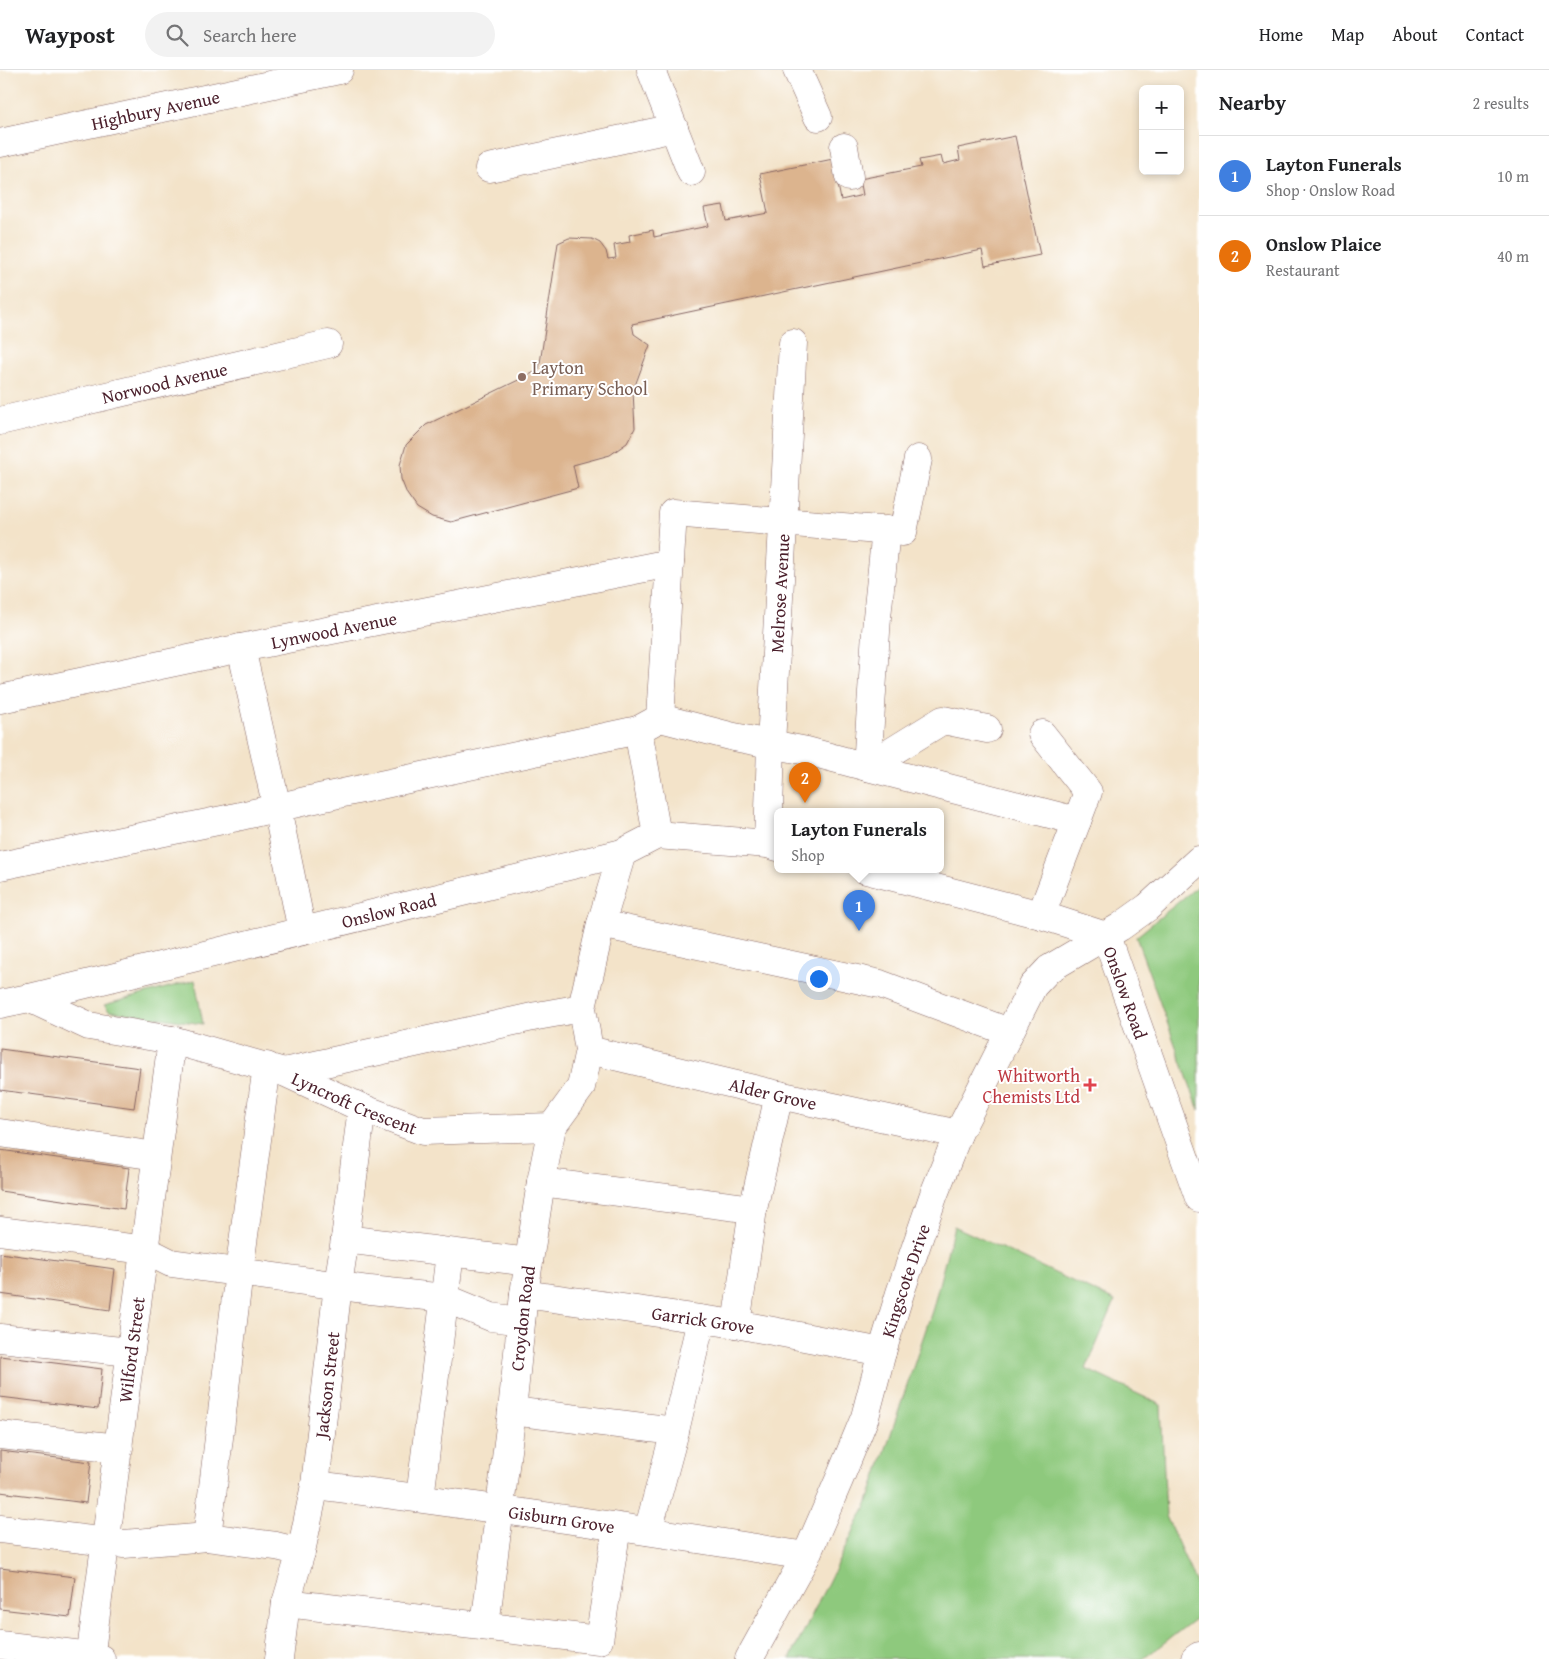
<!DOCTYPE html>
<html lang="en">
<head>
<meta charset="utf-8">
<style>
  :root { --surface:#fff; --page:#f2f2f2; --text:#202124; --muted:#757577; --line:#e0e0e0; --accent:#0b8043 }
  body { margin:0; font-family:"Gentium Book Plus",serif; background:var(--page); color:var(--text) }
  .controls { position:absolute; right:15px; top:15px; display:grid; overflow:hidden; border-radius:8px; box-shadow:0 2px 8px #0003 }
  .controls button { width:45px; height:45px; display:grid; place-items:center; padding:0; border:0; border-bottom:1px solid var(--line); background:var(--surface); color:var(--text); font:25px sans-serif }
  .you { position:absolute; left:818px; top:908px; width:18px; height:18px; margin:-12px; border:4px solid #fff; border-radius:50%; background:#1a73e8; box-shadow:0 0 0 8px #1a73e833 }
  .badge { display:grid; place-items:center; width:32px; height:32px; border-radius:50%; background:var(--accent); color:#fff; font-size:16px; font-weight:700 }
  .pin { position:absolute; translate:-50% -41px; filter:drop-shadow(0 1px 2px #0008) }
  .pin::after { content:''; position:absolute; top:26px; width:18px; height:15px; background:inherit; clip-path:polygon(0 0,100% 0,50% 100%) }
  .popup { position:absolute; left:774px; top:738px; width:170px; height:65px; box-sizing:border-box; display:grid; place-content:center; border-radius:8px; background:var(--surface); filter:drop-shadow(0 1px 4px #0005); font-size:16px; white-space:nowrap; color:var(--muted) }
  .popup b { font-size:19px; color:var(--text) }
  .popup::after { content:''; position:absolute; left:50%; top:100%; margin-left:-10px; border:10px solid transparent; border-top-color:var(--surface) }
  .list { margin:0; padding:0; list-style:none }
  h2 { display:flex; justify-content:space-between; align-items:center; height:65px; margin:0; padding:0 20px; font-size:21px }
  h2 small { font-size:16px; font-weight:400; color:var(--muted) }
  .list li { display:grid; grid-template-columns:32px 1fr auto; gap:15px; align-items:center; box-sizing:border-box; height:80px; padding:0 20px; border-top:1px solid var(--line) }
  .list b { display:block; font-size:19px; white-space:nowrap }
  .list p { margin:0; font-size:16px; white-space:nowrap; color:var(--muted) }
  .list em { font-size:16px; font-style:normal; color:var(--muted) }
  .icon { flex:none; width:28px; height:28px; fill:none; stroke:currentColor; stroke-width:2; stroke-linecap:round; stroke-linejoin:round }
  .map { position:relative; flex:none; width:1199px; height:1589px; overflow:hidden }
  header { display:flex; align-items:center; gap:30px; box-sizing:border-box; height:70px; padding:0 25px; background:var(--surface); border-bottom:1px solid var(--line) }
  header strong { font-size:24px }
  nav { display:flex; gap:28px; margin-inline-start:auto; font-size:18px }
  .search { width:350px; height:45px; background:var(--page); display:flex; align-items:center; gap:12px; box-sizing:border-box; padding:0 18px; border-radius:28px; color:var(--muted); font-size:19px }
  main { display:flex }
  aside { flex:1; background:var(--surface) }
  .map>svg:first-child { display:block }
  .green { fill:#8ec97d; stroke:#6c7454 }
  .building { fill:#dcb48e }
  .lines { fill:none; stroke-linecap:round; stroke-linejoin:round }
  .minor-casing { stroke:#856462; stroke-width:29 }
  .minor { stroke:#fff; stroke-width:28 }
  .education-dot { fill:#8d6e63; stroke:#fff; stroke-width:2 }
  .health-dot { fill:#e0444e; stroke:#fff; stroke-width:2 }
  .labels { text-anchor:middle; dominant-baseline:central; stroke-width:4; stroke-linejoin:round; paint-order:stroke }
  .street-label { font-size:18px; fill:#4a1f2b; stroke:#fff }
  .education-label { font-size:18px; fill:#785e54; stroke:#fff; text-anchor:start }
  .health-label { font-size:18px; fill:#be3a42; stroke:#fff; text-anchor:end }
</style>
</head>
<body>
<header>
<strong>Waypost</strong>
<div class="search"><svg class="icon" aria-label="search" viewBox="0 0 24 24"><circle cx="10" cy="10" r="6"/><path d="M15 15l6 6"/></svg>Search here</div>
<nav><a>Home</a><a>Map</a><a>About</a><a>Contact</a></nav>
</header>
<main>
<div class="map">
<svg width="1199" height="1589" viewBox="0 0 1199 1589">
  <rect width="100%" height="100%" fill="#fff"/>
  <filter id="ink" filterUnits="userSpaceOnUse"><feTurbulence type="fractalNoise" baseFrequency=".02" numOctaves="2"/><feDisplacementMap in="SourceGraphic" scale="10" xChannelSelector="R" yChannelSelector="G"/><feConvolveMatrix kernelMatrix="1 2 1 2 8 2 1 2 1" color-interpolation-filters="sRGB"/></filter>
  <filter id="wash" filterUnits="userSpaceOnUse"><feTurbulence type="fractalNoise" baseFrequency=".0096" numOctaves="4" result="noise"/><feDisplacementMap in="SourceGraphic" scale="20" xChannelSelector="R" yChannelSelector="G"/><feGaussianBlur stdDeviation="1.12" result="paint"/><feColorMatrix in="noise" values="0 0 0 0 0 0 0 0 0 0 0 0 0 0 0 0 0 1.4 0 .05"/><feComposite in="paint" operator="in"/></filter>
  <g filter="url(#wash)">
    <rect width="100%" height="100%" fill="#f3e3c9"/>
    <g class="green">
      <path d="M1199,815V1040L1136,867Z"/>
      <path d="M195,910L203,954L109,941L104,935Z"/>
      <path d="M954,1156L1115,1231L1086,1299L1161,1335L1166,1446L1199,1520V1546L1143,1589H790L868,1432L933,1238Z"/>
    </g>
    <g id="blocks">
      <g class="building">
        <path d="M1015,66L1040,185L985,196L982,180L632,254L634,264L650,275L633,321L635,358L627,373L610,385L573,395L578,418L451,452L432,447L417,438L407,424L401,409L400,395L406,375L426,355L539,300L558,173L569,168L592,169L600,173L606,181L608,189L616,188L614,175L630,172L629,165L653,160L654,167L708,156L704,138L723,135L726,151L768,143L760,104L833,89L841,130L863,125L860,109L921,97L919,90L941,86L943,94L960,90L958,78Z"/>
        <path d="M0,979L140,998L134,1038L0,1020Z"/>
        <path d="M0,1080L129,1098L124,1139L0,1121Z"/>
        <path d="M0,1183L115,1199L110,1240L0,1224Z"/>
        <path d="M0,1286L102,1299L98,1339L0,1327Z"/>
        <path d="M0,1381L91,1392L86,1433L0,1422Z"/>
        <path d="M0,1498L75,1507L70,1547L0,1539Z"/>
      </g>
    </g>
  </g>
  <g filter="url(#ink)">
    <use href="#blocks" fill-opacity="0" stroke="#856462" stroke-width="1"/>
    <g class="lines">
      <defs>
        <g id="minor">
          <path d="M651,0L691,102"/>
          <path d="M797,0L818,47"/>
          <path id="s1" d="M0,73L339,0"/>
          <path d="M844,77L849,107"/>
          <path d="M489,98L674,58"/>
          <path id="s2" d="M0,351L328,274"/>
          <path d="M886,460L877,547L867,697L1077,751L1041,845"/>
          <path d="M241,578L277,738L302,861"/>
          <path id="s3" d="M0,629L241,578L670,493"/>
          <path d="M660,648L734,667L807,681L867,697L943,650L987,659"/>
          <path d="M1042,664L1088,722L1077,751"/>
          <path d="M657,765L638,660L660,648L673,443L903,462L918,389"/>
          <path id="s4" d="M768,774L771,674L793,273"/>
          <path d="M0,796L232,748L310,730L638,660"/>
          <path id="s5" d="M866,800L1041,845L1106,866L1199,1128"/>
          <path d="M601,854L880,914L1009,962"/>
          <path id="s6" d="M29,928L89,956L172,970L284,1002L362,1038L423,1061L552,1057L581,1017L589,980L582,938L601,854L622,783"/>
          <path id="s7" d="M0,934L29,928L622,783L657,765L768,774L778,777"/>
          <path id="s8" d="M589,980L779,1025L958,1064"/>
          <path d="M284,1002L537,946L582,938"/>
          <path d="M0,1063L156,1086"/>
          <path d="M541,1112L753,1139"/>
          <path d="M0,1161L145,1180L171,1193L370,1220L445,1228L491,1247L521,1251"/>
          <path d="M345,1169L529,1192"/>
          <path id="s9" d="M524,1224L736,1254L882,1282"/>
          <path d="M736,1254L753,1139L779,1025"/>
          <path d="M0,1268L130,1282"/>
          <path d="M512,1341L675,1361"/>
          <path d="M0,1365L119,1378"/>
          <path id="s10" d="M315,1415C479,1435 643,1460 806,1486"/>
          <path d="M420,1428L450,1183"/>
          <path d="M0,1459L124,1474L207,1467L276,1476L301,1482"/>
          <path d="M648,1461L675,1361L701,1250"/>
          <path d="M207,1467L239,1202L267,996"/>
          <path d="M286,1533L599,1570L617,1457"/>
          <path id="s11" d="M485,1556L512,1341L524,1224L541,1112L552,1057"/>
          <path d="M0,1575L91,1586L101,1589"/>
          <path id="s12" d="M90,1589L172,970"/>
          <path id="s13" d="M279,1589L286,1533L301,1482L315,1415L338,1215L345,1169L362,1038"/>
          <path id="s14" d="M749,1589L806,1486L839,1410L865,1347L882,1282L900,1223L934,1124L958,1064L1033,916L1049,899L1120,857L1148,837L1199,790"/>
          <path d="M1195,1589L1199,1586"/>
        </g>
      </defs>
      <use href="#minor" class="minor-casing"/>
      <use href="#minor" class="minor"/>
    </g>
  </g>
  <circle class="education-dot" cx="522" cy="307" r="5"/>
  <path class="health-dot" d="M1087.5 1007.5h5v5h5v5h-5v5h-5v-5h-5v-5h5z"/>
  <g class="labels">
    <g class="street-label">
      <text stroke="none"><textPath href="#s1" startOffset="159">Highbury Avenue</textPath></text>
      <text stroke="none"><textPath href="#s2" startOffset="169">Norwood Avenue</textPath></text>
      <text stroke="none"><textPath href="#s4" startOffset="251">Melrose Avenue</textPath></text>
      <text stroke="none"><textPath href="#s3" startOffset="341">Lynwood Avenue</textPath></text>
      <text stroke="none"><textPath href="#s7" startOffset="400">Onslow Road</textPath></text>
      <text stroke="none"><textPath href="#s5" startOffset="309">Onslow Road</textPath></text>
      <text stroke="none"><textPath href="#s8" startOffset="189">Alder Grove</textPath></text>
      <text stroke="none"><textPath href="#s6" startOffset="344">Lyncroft Crescent</textPath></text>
      <text stroke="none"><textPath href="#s14" startOffset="411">Kingscote Drive</textPath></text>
      <text stroke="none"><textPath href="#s11" startOffset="310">Croydon Road</textPath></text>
      <text stroke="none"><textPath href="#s9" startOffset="181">Garrick Grove</textPath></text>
      <text stroke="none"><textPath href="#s12" startOffset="312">Wilford Street</textPath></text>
      <text stroke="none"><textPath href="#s13" startOffset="279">Jackson Street</textPath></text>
      <text stroke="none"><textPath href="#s10" startOffset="249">Gisburn Grove</textPath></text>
    </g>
    <g class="education-label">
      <text x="532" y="297">Layton<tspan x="532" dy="21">Primary School</tspan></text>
    </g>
    <g class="health-label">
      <text x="1080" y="1005">Whitworth<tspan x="1080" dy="21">Chemists Ltd</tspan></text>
    </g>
  </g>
</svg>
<div class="controls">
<button>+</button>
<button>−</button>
</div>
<div class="you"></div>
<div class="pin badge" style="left:859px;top:861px;background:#3f7fe0">1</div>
<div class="popup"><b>Layton Funerals</b>Shop</div>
<div class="pin badge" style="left:805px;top:733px;background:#e8710a">2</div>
</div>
<aside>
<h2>Nearby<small>2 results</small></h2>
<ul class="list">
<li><span class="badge" style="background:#3f7fe0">1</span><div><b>Layton Funerals</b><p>Shop · Onslow Road</p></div><em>10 m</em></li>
<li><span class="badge" style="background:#e8710a">2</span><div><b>Onslow Plaice</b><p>Restaurant</p></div><em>40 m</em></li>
</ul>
</aside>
</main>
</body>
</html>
